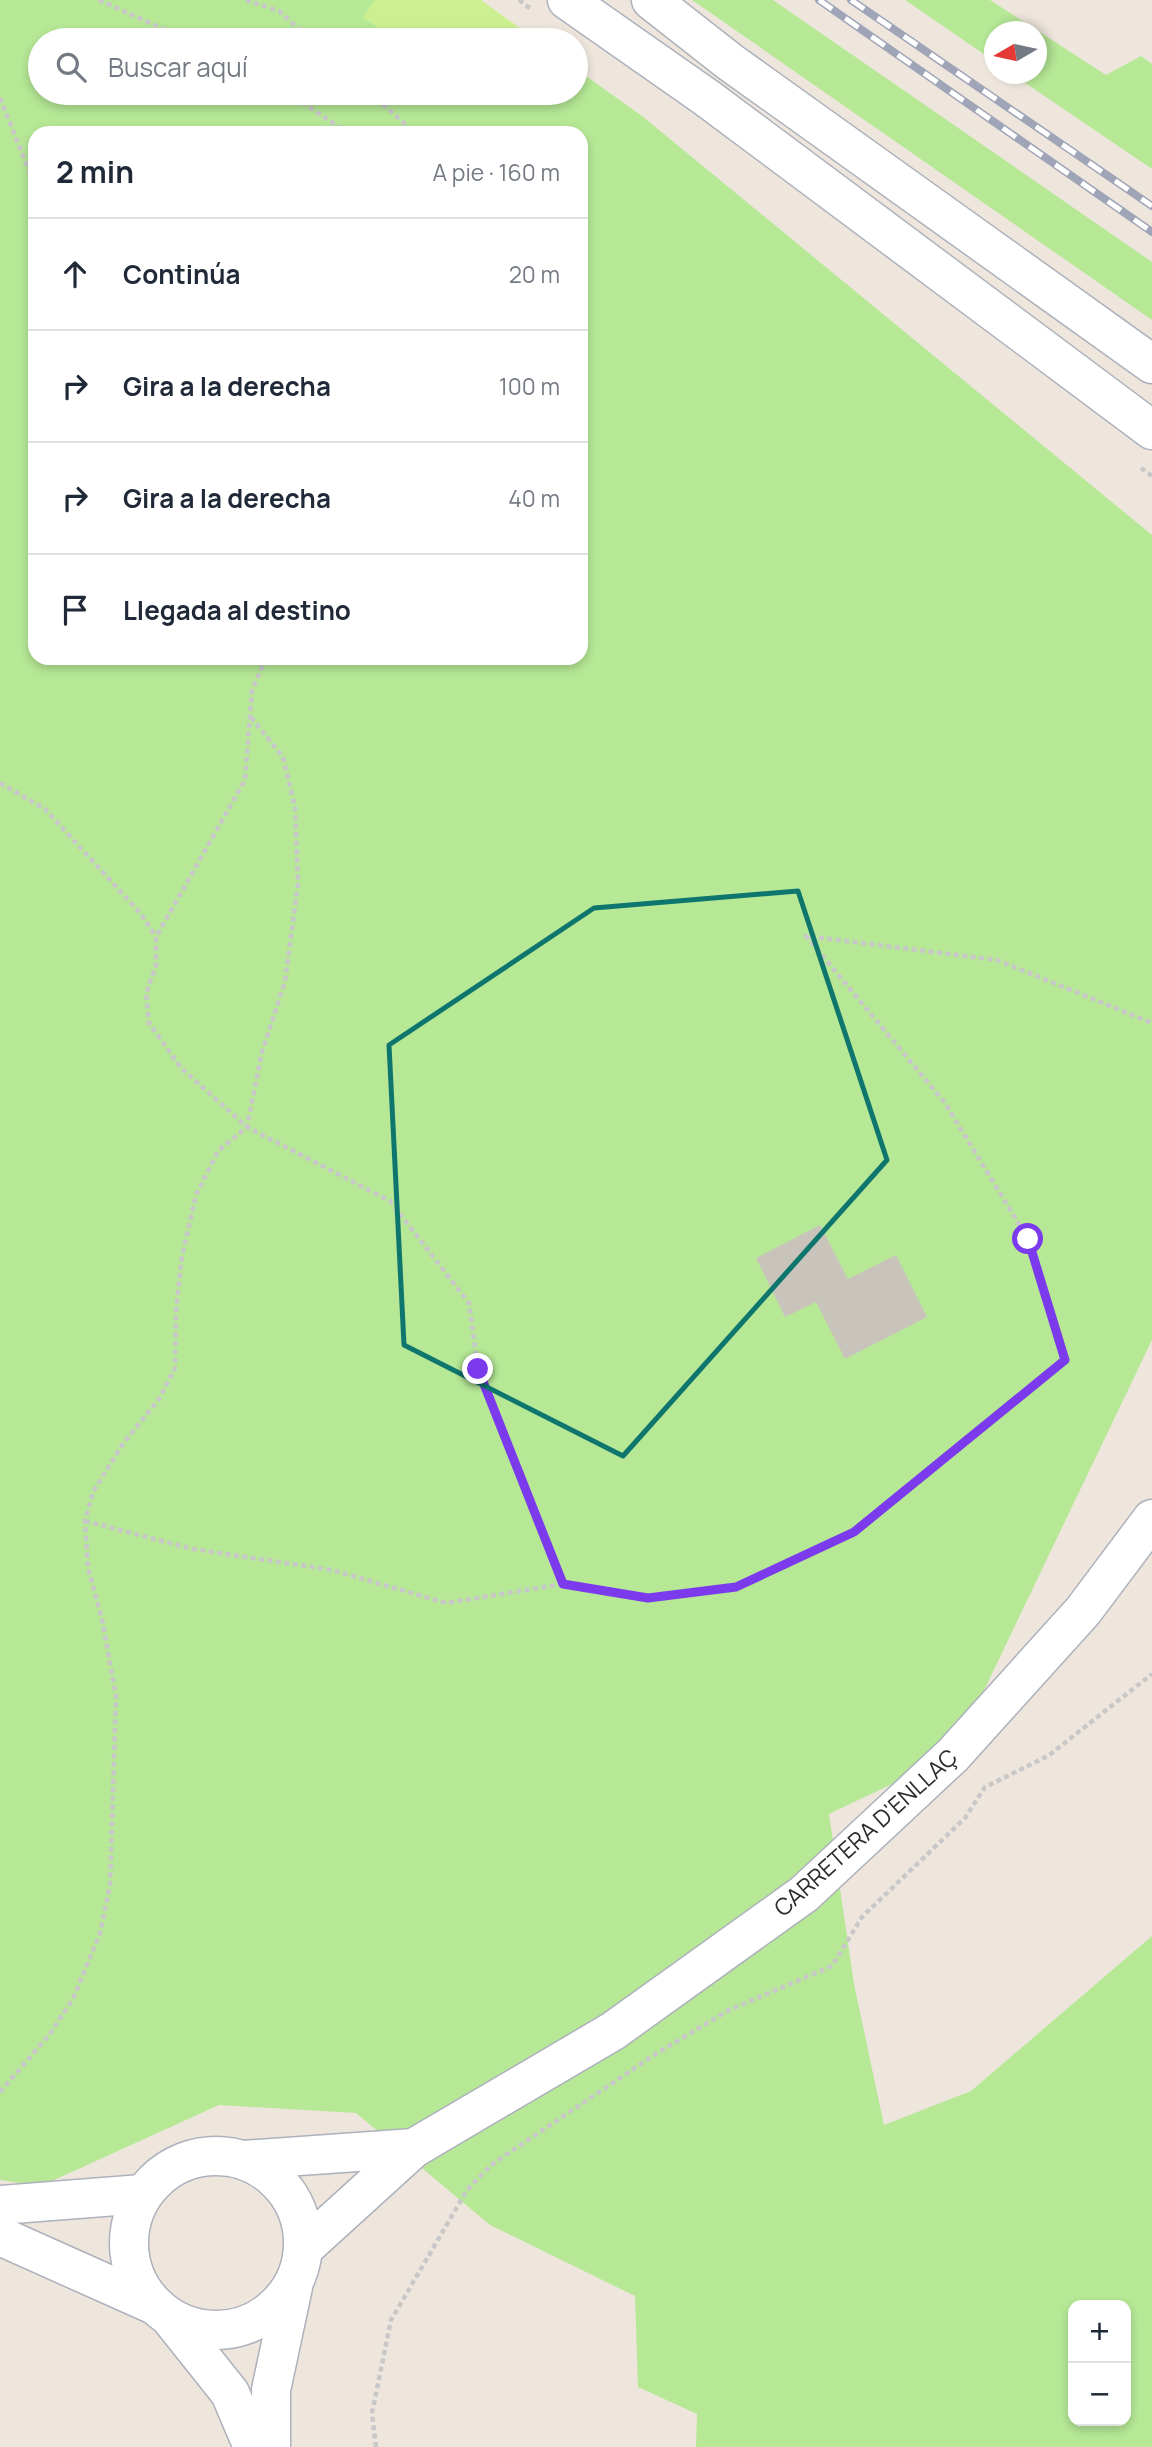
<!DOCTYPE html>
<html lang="es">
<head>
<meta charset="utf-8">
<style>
  :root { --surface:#fff; --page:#f6f6f7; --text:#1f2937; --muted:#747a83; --line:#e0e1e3 }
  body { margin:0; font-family:Manrope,sans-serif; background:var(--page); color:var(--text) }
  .controls { position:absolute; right:21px; bottom:21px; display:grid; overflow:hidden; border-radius:14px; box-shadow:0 4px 10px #0003 }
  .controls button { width:63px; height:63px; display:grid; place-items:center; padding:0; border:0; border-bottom:2px solid var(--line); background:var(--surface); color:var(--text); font:35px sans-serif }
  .compass { position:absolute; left:984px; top:21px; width:63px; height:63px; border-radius:50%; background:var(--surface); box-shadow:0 4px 10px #0003; rotate:261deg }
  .stop { position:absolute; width:21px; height:21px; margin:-16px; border:5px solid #7c3aed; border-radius:50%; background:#fff }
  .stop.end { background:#7c3aed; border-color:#fff; box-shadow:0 2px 7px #0008 }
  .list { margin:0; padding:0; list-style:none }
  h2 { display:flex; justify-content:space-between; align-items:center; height:91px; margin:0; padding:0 28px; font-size:30px }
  h2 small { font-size:23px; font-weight:400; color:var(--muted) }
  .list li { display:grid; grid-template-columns:46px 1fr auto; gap:21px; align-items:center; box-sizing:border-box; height:112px; padding:0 28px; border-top:2px solid var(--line) }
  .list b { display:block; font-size:26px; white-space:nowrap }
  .list em { font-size:23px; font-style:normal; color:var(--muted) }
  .icon { flex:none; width:38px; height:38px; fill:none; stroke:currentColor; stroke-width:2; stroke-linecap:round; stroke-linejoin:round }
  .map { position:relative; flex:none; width:1152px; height:2447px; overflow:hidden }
  .search { position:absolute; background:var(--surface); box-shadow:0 4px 10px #0003; left:28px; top:28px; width:560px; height:77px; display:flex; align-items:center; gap:18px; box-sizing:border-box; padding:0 24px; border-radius:38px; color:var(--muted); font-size:26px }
  .panel { position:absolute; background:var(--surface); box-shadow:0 4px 10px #0003; left:28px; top:126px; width:560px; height:539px; border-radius:21px }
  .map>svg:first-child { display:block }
  .green { fill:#b6e896; fill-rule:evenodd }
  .pitch { fill:#ccf091 }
  .building { fill:#c9c4bb }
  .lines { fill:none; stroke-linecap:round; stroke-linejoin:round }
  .tertiary-casing { stroke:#adb1bc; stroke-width:41 }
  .path { stroke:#c8c8c8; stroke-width:4.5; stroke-dasharray:5 3.5; stroke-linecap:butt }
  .tertiary { stroke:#fff; stroke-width:38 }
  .rail-casing { stroke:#9fa4b7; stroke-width:8 }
  .rail { stroke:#fff; stroke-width:5; stroke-dasharray:16; stroke-linecap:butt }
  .route { stroke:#7c3aed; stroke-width:9 }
  .marked { fill:none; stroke:#0f766e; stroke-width:5; stroke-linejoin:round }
  .labels { text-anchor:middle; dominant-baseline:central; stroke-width:6; stroke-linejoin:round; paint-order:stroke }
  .street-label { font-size:23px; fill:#2c2c2c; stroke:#fff }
</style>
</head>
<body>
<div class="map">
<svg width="1152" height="2447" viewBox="0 0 1152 2447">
  <rect width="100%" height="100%" fill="#eee6dd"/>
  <g class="green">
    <path d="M0,0H479L535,40H40V93H576V69L642,116L1152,535V1340L953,1755L829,1814L854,1984L884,2125L971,2091L1152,1936V2447H696L697,2414L638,2387L635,2296L490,2225L356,2113L219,2105L41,2186L0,2180ZM35,133H581V658H35ZM1073,2305H1126V2421H1073Z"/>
    <path d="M692,0H773L1152,262V320Z"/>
    <path d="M905,0H990L1106,75L1141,56L1152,64V169L1012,74H1036V32H995L994,61Z"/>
  </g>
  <path class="pitch" d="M375,0H481L535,39L394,40L363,17Z"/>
  <path class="building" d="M820,1225L848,1279L896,1255L927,1317L845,1359L816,1302L785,1317L756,1258Z"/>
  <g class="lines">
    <defs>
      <g id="tertiary">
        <path d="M567,0L707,98L1152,430"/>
        <path d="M651,0L730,62L1152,364"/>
        <circle cx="216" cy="2243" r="87"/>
        <path d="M244,2160L414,2148"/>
        <path d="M0,2205L142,2194"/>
        <path d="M0,2236L152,2304"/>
        <path d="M304,2248L414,2148L613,2031L804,1894L953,1755L1083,1611L1152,1519"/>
        <path d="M171,2319L230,2393L253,2447"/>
        <path d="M271,2447V2390L293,2287"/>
      </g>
    </defs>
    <use href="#tertiary" class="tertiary-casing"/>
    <g class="path">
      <path d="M99,0L188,40"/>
      <path d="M246,0L279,11L311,40"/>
      <path d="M519,0L531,9"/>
      <path d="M288,93L348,133"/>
      <path d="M370,93L415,133"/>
      <path d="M0,98L35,186"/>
      <path d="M1141,468L1152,476"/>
      <path d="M266,658L252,690L245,780L156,937V966L146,994L149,1023L181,1068L247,1127L390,1201L469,1303L478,1369L563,1584L648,1598L736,1587L854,1532L1065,1360L1028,1239L945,1103L806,936L997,960L1152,1023"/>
      <path d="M0,783L45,809L141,914L156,937"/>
      <path d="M85,1521L193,1549L332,1570L446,1603L563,1584"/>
      <path d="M0,2092L49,2035L73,1999L100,1933L110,1886L116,1696L102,1619L88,1568L85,1521L93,1492L122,1445L159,1399L175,1368L176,1310L182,1256L196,1195L218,1151L247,1127L262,1052L285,981L298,884L295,807L283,757L250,716"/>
      <path d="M376,2447L372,2413L391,2320L467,2190L491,2165L654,2055L729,2010L832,1966L862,1917L965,1818L985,1787L1048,1756L1152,1674"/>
    </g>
    <use href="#tertiary" class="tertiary"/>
    <defs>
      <g id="rail">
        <path d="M819,0L1152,232"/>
        <path d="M851,0L1152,206"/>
      </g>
    </defs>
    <use href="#rail" class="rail-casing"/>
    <use href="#rail" class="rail"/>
  </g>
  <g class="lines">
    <path class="route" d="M478,1369L563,1584L648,1598L736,1587L854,1532L1065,1360L1028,1239"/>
  </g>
  <path class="marked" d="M798,891L887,1160L623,1456L404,1345L389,1045L594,908Z"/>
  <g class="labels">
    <g class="street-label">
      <text transform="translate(865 1832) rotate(-42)">CARRETERA D'ENLLAÇ</text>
    </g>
  </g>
</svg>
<div class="controls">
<button>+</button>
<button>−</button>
</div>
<svg class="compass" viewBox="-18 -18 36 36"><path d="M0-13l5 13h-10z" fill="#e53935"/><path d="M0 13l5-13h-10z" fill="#747a83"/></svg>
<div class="stop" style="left:1028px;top:1239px"></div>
<div class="stop end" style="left:478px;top:1369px"></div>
<div class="search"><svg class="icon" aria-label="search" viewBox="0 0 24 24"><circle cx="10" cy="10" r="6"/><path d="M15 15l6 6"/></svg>Buscar aquí</div>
<section class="panel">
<h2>2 min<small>A pie · 160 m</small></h2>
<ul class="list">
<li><svg class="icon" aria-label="ahead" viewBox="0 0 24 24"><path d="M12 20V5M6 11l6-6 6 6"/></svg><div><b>Continúa</b></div><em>20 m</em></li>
<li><svg class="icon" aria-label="right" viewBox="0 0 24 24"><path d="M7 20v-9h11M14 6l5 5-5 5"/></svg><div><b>Gira a la derecha</b></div><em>100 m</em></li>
<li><svg class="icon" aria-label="right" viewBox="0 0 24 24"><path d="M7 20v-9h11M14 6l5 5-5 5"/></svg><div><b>Gira a la derecha</b></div><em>40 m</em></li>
<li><svg class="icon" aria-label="arrive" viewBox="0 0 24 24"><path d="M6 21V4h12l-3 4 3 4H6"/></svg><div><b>Llegada al destino</b></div></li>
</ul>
</section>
</div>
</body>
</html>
